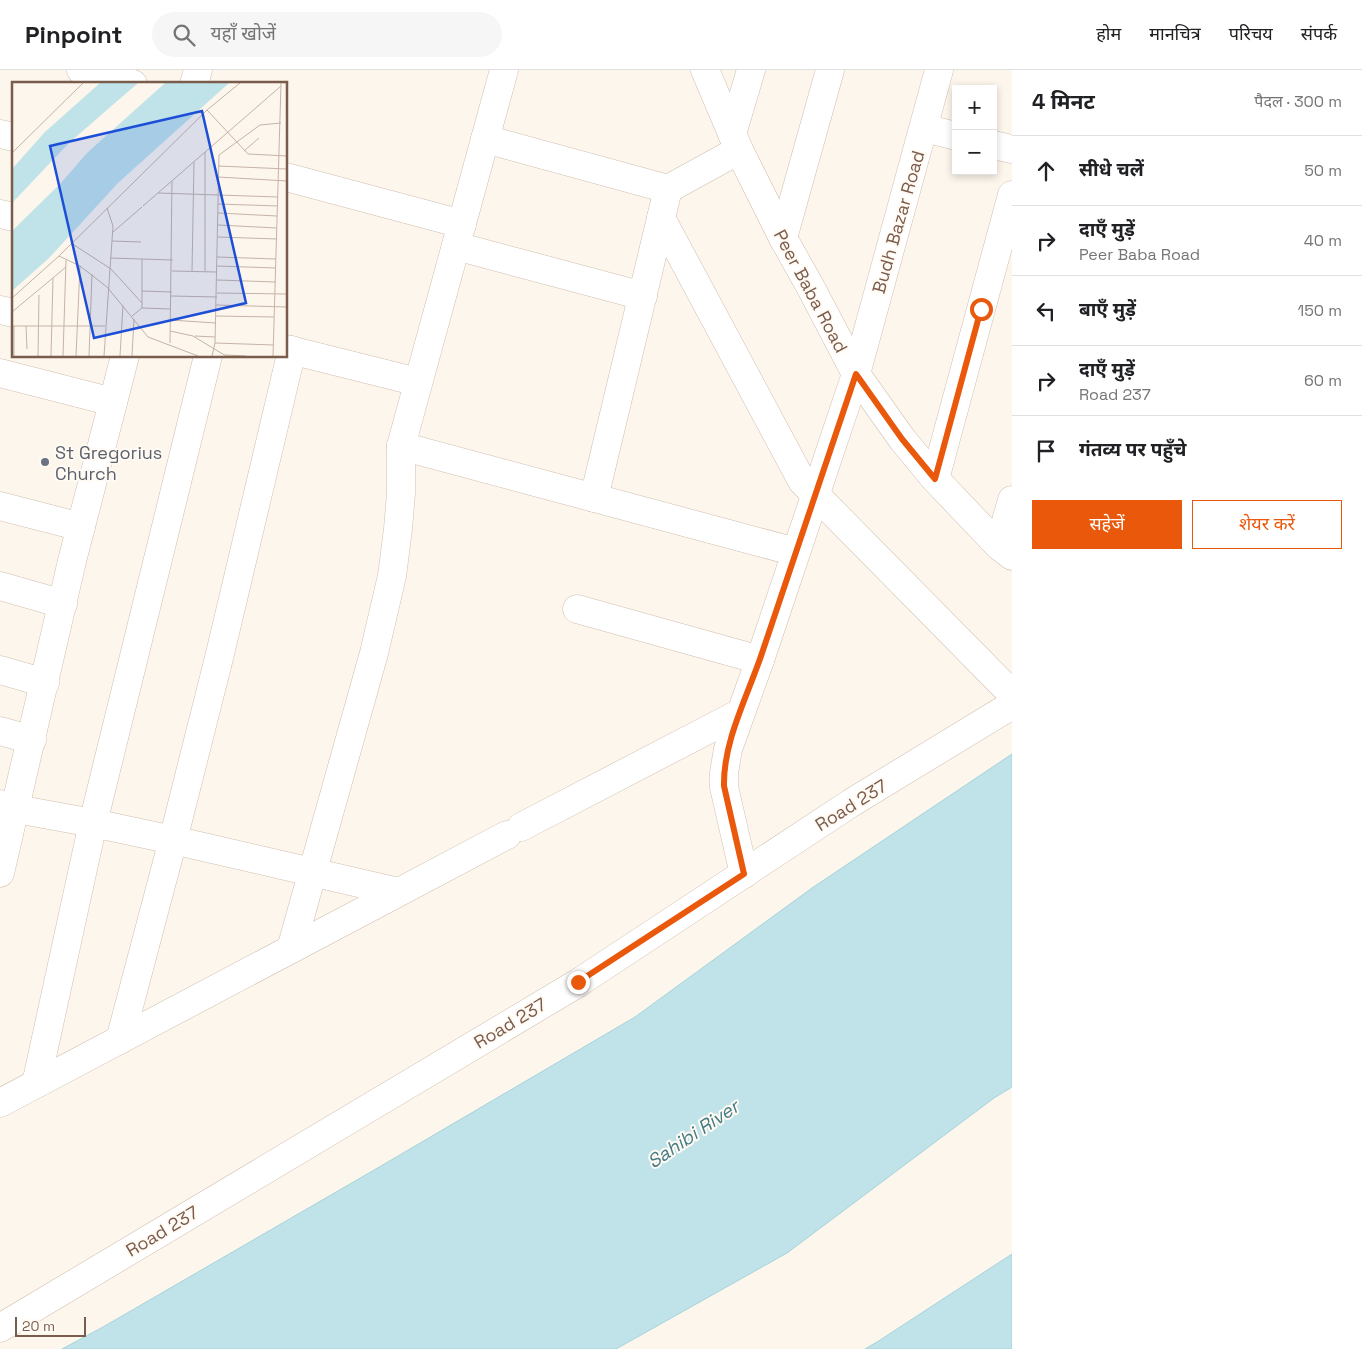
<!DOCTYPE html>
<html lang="hi">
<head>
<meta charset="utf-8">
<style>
  :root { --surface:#fff; --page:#f6f6f6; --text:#202124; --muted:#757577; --line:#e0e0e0; --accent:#ea580c }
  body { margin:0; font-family:"Space Grotesk","Noto Sans Devanagari",sans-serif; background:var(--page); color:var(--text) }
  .controls { position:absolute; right:15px; top:15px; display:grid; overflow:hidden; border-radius:0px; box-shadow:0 2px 8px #0003 }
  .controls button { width:45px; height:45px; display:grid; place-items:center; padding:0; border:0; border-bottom:1px solid var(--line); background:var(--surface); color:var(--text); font:25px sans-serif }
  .scale { position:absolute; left:15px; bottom:12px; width:71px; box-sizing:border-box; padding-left:5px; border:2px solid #7a5c4d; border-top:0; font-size:14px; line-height:18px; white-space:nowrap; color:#7a5c4d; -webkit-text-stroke:4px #fffaf3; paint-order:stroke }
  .stop { position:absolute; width:15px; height:15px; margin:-11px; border:4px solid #ea580c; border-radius:50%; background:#fff }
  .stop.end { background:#ea580c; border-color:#fff; box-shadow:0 1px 5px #0008 }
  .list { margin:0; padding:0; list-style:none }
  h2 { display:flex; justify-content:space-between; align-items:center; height:65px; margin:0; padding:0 20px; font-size:21px }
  h2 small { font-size:16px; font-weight:400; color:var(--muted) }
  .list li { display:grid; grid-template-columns:32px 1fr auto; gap:15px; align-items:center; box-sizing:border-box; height:70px; padding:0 20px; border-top:1px solid var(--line) }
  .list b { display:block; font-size:19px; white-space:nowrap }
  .list p { margin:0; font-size:16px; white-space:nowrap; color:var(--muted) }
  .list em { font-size:16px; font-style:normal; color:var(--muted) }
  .actions { display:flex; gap:10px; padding:15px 20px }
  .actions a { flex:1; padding:11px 0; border:1px solid var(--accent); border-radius:0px; text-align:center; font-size:18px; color:var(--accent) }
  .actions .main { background:var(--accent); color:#fff }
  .icon { flex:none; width:28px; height:28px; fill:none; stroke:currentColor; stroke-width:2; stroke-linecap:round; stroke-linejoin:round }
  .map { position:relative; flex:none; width:1012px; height:1279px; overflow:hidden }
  header { display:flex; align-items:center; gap:30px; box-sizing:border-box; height:70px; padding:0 25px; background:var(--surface); border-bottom:1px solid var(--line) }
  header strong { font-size:24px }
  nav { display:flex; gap:28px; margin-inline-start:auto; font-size:18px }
  .search { width:350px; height:45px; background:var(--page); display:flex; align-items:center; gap:12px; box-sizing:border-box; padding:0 18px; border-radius:28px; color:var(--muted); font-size:19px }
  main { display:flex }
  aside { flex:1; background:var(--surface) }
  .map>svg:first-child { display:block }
  .water { fill:#bfe3e8; stroke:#a5d3da }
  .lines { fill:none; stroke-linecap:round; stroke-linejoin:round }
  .minor-casing { stroke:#d1beb0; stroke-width:29 }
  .tertiary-casing { stroke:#d1beb0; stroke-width:29 }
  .minor { stroke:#fff; stroke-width:28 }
  .tertiary { stroke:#fff; stroke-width:28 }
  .route { stroke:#ea580c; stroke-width:6 }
  .worship-dot { fill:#6b7280; stroke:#fffaf3; stroke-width:2 }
  .labels { text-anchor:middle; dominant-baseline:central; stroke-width:4; stroke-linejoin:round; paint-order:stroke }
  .street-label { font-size:18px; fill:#7a5c4d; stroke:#fffaf3 }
  .worship-label { font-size:18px; fill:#5b616d; stroke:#fffaf3; text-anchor:start }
  .water-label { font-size:19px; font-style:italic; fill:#437c86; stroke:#fffaf3 }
  .inset-road { fill:none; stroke:#c5b3a7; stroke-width:1 }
  .view { fill:#1d4ed8; fill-opacity:0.15; stroke:#1d4ed8; stroke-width:2.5 }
  .inset-edge { fill:none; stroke:#7a5c4d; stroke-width:2.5 }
</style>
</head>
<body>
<header>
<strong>Pinpoint</strong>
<div class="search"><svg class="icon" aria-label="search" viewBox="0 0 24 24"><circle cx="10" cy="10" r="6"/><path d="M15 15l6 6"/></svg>यहाँ खोजें</div>
<nav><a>होम</a><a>मानचित्र</a><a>परिचय</a><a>संपर्क</a></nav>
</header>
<main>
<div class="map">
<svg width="1012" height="1279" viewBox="0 0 1012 1279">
  <rect width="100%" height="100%" fill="#fdf6ec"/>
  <g class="water">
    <path d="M1012,684V1017L994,1028L787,1183L616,1279H62L103,1257L381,1096L635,947L812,818Z"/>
    <path d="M1012,1184V1279H865L877,1272Z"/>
  </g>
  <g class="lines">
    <defs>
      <g id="minor">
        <path d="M81,0L133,14"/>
        <path d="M705,0L739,80L783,168L811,218L856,304L902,369L935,409L999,476L1012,486"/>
        <path d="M194,14L198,0"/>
        <path d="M924,58L956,66"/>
        <path d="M0,64L14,67"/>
        <path d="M732,64L751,0"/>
        <path d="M485,69L668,119"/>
        <path d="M993,75L1012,79"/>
        <path d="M286,107L462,154"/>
        <path d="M0,144L14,147"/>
        <path d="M661,148L802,411L1012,624"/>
        <path d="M783,168L830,0"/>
        <path d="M456,176L643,226"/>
        <path d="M0,240L14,243"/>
        <path d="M286,279L418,312"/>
        <path d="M0,303L113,332"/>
        <path d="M401,376L796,482"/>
        <path d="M935,409L1012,125"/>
        <path d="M594,428L668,119L739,80"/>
        <path d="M0,436L81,457"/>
        <path d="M999,476L1012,430"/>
        <path d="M0,516L63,534"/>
        <path d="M577,539L760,590"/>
        <path d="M0,600L45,613"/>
        <path d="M0,661L32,670"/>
        <path d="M0,734L16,739L93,753L173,770L398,822"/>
        <path d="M521,757L740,643"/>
        <path d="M0,803L72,491L125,286"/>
        <path d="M744,804L724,717V703L728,679L760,590L856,304L939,0"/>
        <path d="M291,879L374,583L392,506L398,459L401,423V376L504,0"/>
        <path d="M120,970L173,770L219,588L292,280"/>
        <path d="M36,1014L93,753L208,286"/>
        <path d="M0,1033L507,765"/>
      </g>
      <path id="tertiary" d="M0,1258L578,913L851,733L1012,635"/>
    </defs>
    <use href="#minor" class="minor-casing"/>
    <use href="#tertiary" class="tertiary-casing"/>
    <use href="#minor" class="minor"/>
    <use href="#tertiary" class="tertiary"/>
  </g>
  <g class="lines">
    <path class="route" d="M578,912L744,804L724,716C723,672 747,627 761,586C793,492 824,398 856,304L902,369L935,409L981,239"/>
  </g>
  <circle class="worship-dot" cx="45" cy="392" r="5"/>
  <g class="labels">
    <g class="street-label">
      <text transform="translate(898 152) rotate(-74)">Budh Bazar Road</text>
      <text transform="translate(811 221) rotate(62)">Peer Baba Road</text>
      <text transform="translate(851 735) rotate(-32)">Road 237</text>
      <text transform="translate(510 953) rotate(-31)">Road 237</text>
      <text transform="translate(162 1161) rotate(-31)">Road 237</text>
    </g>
    <g class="worship-label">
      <text x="55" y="382">St Gregorius<tspan x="55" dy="21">Church</tspan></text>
    </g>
    <g class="water-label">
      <text transform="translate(693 1064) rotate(-34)">Sahibi River</text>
    </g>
  </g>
  <g transform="translate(12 12)">
    <rect width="275" height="275" fill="#fdf6ec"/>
    <path d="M88,1H126L58,60L0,121V87L33,50ZM153,1H217L106,101L37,176L0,209V149L49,101L75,71Z" fill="#bfe3e8"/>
    <path class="inset-road" d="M195,28L236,72L275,74M232,69L247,56M0,71L71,1M206,84L275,87M206,95L275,99M146,111L266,115M206,122L266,124M131,124L269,4M206,131L265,134M206,143L265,146M101,150L130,125M206,155L265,157M100,159L129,160M59,161L99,187L130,221M47,174L68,184L95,205L136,255L186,274M205,175L264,177M98,176L161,178M205,184L264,186M160,189L205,190M180,189L182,80M193,189V70M205,198L264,200M130,209L160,210M205,211L275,212M159,214L205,215M0,216L47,174L195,28L228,1M204,223L275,225M130,226L159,227M0,230L54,185M120,234L130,226V177M204,234L262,235M158,238L204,241M0,244H93M2,244V274M14,244L15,267M158,249L181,254L214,274M183,254L203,255M158,261L160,99M203,261L262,263M213,273L234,274M26,274L27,213M39,274L41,196M51,274L54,178M64,274L68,184M77,274L80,192M92,274L101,144L95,126M108,274L111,223M120,274L122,237M200,274L203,261L207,73L248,43L269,41M261,274L269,1"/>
    <path class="view" d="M190,29L234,221L82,256L38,64Z"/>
    <rect width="275" height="275" class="inset-edge"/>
  </g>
</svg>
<div class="controls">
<button>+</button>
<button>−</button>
</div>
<div class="scale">20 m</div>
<div class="stop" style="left:981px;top:239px"></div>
<div class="stop end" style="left:578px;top:912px"></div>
</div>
<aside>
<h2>4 मिनट<small>पैदल · 300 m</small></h2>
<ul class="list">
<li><svg class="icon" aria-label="ahead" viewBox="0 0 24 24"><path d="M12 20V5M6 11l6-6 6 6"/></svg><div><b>सीधे चलें</b></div><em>50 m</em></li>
<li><svg class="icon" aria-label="right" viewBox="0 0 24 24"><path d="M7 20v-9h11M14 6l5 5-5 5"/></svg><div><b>दाएँ मुड़ें</b><p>Peer Baba Road</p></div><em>40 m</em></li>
<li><svg class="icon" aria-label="left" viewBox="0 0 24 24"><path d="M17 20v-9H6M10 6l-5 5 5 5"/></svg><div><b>बाएँ मुड़ें</b></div><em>150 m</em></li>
<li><svg class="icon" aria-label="right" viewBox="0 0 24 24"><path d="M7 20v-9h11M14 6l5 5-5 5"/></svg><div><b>दाएँ मुड़ें</b><p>Road 237</p></div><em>60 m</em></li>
<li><svg class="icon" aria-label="arrive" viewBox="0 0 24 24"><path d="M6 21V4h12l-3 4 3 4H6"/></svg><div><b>गंतव्य पर पहुँचे</b></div></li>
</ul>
<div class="actions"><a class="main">सहेजें</a><a>शेयर करें</a></div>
</aside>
</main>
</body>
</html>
